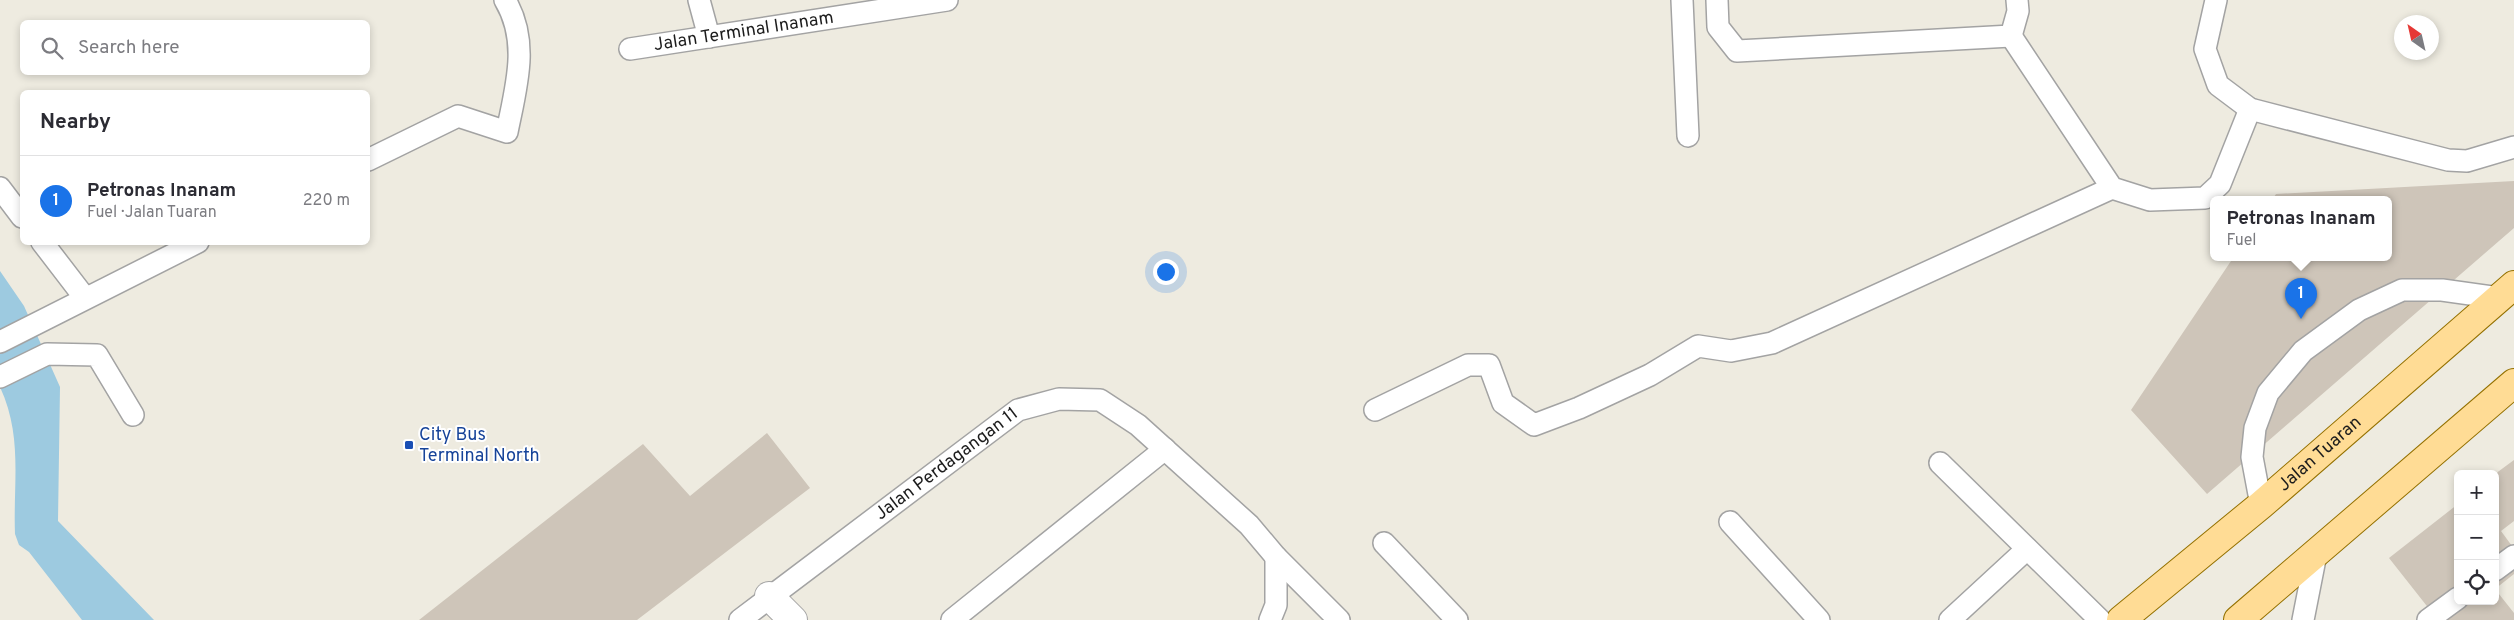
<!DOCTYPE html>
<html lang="en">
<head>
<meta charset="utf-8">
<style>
  :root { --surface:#fff; --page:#f2f2f3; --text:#2b2b33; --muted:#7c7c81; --line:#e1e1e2; --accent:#1a73e8 }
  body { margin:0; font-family:Overpass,sans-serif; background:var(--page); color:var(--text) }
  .controls { position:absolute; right:15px; bottom:15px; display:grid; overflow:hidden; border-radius:8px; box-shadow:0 2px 8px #0003 }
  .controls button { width:45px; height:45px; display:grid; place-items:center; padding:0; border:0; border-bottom:1px solid var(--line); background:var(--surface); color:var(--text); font:25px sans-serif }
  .compass { position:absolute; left:2394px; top:15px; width:45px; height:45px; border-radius:50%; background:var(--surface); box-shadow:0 2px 8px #0003; rotate:326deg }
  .you { position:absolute; left:1165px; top:271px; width:18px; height:18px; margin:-12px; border:4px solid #fff; border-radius:50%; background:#1a73e8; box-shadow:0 0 0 8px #1a73e833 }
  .badge { display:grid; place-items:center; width:32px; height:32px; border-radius:50%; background:var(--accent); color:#fff; font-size:16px; font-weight:700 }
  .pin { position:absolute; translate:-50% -41px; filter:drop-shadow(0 1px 2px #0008) }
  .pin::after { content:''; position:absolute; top:26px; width:18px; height:15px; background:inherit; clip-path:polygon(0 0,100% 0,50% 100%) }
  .popup { position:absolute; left:2210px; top:196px; width:182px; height:65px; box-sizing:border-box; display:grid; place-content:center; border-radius:8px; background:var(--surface); filter:drop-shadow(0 1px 4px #0005); font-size:16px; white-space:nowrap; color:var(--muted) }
  .popup b { font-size:19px; color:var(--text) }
  .popup::after { content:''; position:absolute; left:50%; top:100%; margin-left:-10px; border:10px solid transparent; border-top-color:var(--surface) }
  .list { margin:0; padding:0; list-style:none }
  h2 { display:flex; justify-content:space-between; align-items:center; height:65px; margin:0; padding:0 20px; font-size:21px }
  h2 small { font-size:16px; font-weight:400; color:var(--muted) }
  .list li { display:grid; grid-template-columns:32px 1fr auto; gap:15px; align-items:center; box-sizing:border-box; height:90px; padding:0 20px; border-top:1px solid var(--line) }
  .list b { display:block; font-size:19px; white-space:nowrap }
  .list p { margin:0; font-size:16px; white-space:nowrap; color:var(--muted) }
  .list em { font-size:16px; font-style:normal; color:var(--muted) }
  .icon { flex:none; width:28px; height:28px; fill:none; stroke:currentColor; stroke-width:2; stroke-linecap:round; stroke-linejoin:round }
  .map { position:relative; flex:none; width:2514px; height:620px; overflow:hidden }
  .search { position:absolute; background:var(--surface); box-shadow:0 2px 8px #0003; left:20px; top:20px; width:350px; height:55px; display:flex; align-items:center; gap:12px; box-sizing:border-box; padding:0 18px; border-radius:8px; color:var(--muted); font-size:19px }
  .panel { position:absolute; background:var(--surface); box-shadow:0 2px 8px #0003; left:20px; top:90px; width:350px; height:155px; border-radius:8px }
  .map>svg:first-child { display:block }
  .water { fill:#9dcae0 }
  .building { fill:#cec5b9 }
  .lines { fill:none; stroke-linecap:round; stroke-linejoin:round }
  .service-casing { stroke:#a3a3a3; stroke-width:24 }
  .pedestrian-casing { stroke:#a3a3a3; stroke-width:30 }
  .primary-casing { stroke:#947100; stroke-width:30 }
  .service { stroke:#fff; stroke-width:21 }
  .pedestrian { stroke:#fff; stroke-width:28 }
  .primary { stroke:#ffdc95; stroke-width:28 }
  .transit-dot { fill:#1a4fb4; stroke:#fff; stroke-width:2 }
  .labels { text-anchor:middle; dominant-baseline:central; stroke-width:4; stroke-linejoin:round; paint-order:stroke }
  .street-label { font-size:18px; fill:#1c1c1c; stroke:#fff }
  .transit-label { font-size:18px; fill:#164399; stroke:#fff; text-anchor:start }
</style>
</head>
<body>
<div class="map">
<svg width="2514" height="620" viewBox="0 0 2514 620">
  <rect width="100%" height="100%" fill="#eeebe0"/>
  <path class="water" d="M0,271L24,306L60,387L58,521L154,620H82L29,552L19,545L15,534C13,482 23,437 0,387Z"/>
  <g class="building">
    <path d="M2514,181V228L2207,494L2131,410L2233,258H2388V200H2272L2276,194Z"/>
    <path d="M767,433L810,488L637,620H419L643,444L690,496Z"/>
    <path d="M2514,460V521L2501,531L2512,546L2514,545V574L2495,589V474Z"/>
    <path d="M2458,504V601H2495V589L2514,613V620H2429L2430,610L2389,558Z"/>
  </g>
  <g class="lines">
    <defs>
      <g id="service">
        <path d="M699,0L709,37"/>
        <path d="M1682,0L1688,136"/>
        <path d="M1717,0L1718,27L1737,51L2011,36L2018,11L2017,0"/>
        <path d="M2216,0L2205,49L2218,85L2250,109L2448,160L2467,161L2514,147"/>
        <path d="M2011,36L2112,188L2150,200L2205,198L2220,184L2250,109"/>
        <path id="s1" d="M630,49L947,0"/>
        <path d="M368,160L458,116L507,132C516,87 530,42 505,0"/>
        <path d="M0,188L22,217"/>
        <path d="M42,242L85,298"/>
        <path d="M0,342L198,242"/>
        <path d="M0,377L47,354L97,355L133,415"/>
        <path d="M1375,410L1468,365H1489L1503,403L1534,425L1579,408L1650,375L1698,346L1731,351L1772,343L2112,188"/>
        <path d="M1940,463L2100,620"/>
        <path d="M2261,505L2252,457L2255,428L2268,393L2303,351L2359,310L2402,290H2442L2499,298"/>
        <path d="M1730,522L1819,620"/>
        <path d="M1384,543L1457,620"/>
        <path d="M2495,570L2514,556"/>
        <path id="s2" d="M740,620L1018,410L1059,399L1100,400L1138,425L1249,525L1276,557L1339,620"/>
        <path d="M952,620L1165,449"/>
        <path d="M1270,620L1276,605V557"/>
        <path d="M1950,620L2027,549"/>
        <path d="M2303,620L2316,554"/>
        <path d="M2428,620L2458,598"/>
      </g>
      <path id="pedestrian" d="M769,596L793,620"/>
      <g id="primary">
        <path id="s3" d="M2121,620L2261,505L2514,285"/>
        <path d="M2238,620L2514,383"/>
      </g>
    </defs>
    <use href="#service" class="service-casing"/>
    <use href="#pedestrian" class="pedestrian-casing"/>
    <use href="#primary" class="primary-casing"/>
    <use href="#service" class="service"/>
    <use href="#pedestrian" class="pedestrian"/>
    <use href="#primary" class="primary"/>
  </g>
  <rect class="transit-dot" x="404" y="440" width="10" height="10" rx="2.5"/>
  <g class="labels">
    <g class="street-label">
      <text stroke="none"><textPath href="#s1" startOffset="115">Jalan Terminal Inanam</textPath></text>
      <text stroke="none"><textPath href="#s3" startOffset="259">Jalan Tuaran</textPath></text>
      <text stroke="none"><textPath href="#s2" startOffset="259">Jalan Perdagangan 11</textPath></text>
    </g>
    <g class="transit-label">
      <text x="419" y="435">City Bus<tspan x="419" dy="21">Terminal North</tspan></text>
    </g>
  </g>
</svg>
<div class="controls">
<button>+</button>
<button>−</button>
<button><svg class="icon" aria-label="locate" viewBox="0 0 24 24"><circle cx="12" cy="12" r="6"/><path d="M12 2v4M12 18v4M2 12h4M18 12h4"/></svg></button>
</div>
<svg class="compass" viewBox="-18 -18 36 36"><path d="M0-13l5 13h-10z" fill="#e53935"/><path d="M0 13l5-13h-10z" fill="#7c7c81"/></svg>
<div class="you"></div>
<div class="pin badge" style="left:2301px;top:319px">1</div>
<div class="popup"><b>Petronas Inanam</b>Fuel</div>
<div class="search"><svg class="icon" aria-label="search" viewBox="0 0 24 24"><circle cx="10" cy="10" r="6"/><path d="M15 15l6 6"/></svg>Search here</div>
<section class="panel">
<h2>Nearby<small></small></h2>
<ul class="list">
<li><span class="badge">1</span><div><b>Petronas Inanam</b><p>Fuel · Jalan Tuaran</p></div><em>220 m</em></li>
</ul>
</section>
</div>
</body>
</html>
